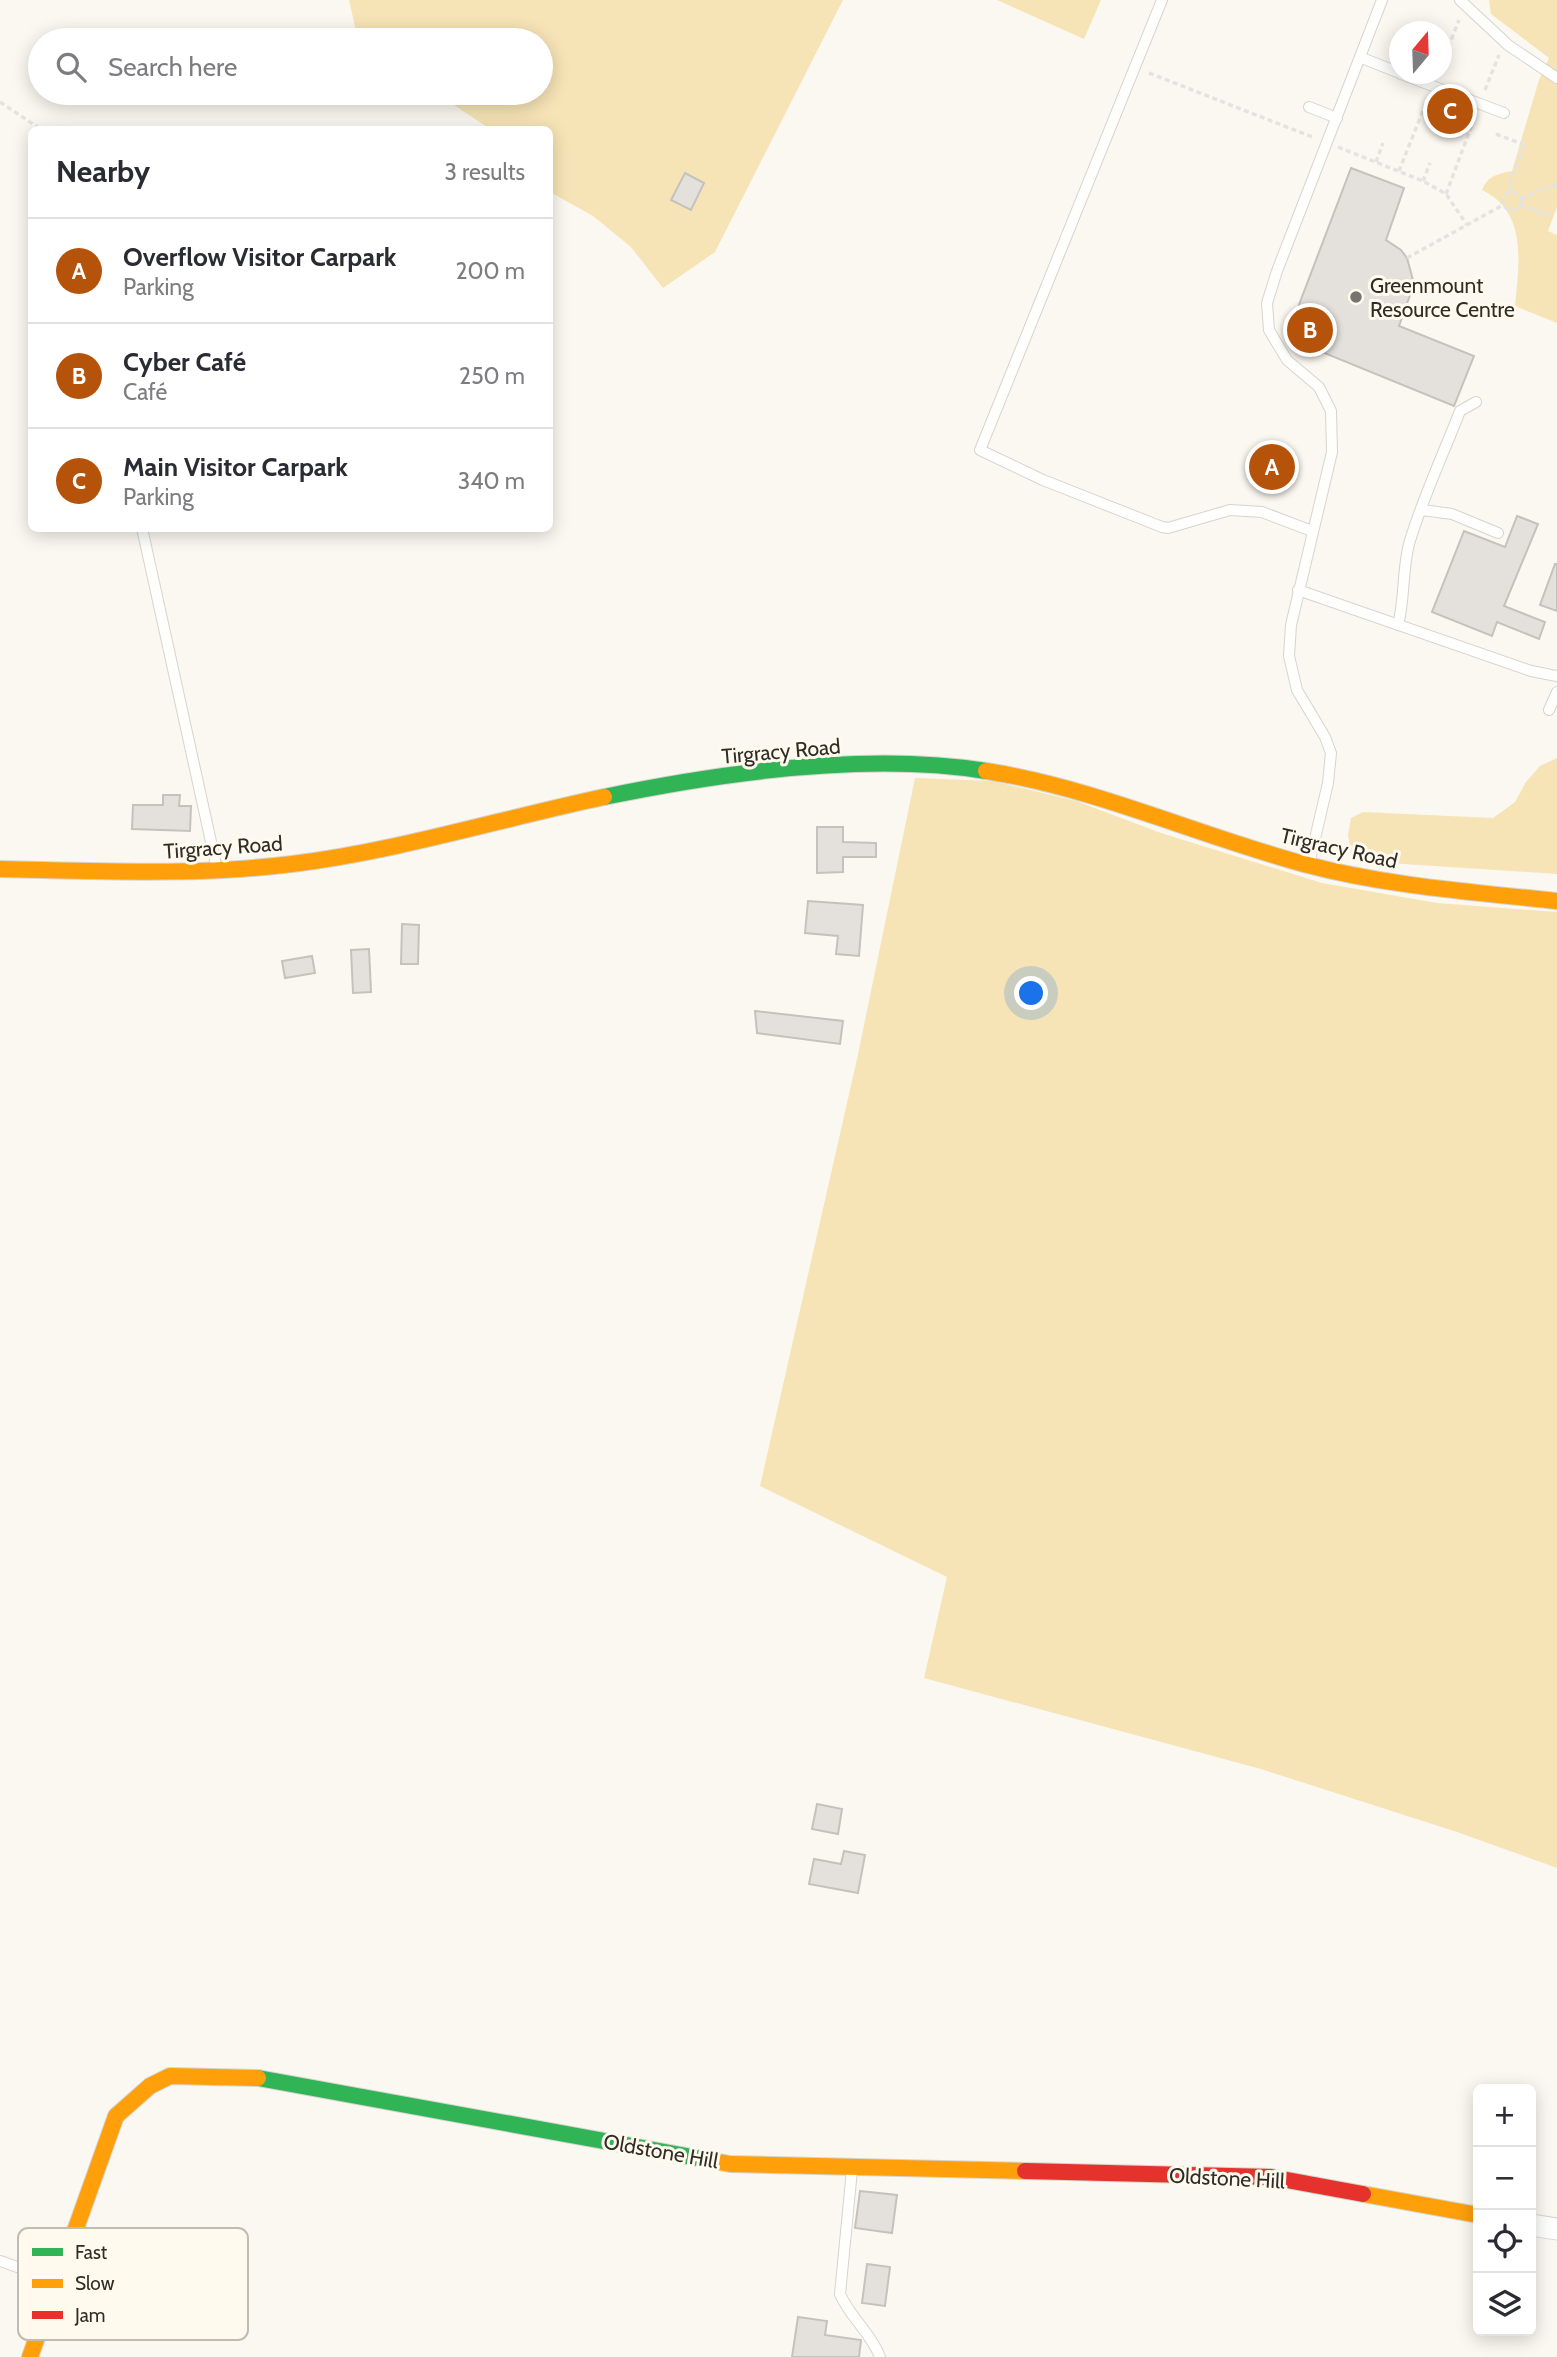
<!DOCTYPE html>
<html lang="en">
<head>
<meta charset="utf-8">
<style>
  :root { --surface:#fff; --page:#f7f7f7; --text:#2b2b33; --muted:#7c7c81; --line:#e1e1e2; --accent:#b45309 }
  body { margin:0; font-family:Cabin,sans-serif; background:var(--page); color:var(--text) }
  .controls { position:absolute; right:21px; bottom:21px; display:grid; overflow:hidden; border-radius:10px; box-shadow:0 4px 18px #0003 }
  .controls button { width:63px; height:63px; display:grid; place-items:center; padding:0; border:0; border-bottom:2px solid var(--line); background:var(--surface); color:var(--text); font:35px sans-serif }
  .compass { position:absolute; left:1389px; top:21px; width:63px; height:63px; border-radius:50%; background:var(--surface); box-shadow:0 4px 18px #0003; rotate:19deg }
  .you { position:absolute; left:1032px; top:994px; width:24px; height:24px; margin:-18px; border:5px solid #fff; border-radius:50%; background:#1a73e8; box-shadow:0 0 0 10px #1a73e833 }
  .badge { display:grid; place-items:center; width:46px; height:46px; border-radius:50%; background:var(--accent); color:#fff; font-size:23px; font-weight:700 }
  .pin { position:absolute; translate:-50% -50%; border:4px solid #fff; box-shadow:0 2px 7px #0006 }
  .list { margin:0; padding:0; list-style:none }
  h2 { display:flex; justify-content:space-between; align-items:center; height:91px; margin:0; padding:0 28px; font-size:30px }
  h2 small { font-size:23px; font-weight:400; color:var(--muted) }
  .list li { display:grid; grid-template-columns:46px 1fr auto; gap:21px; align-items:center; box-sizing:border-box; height:105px; padding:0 28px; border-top:2px solid var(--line) }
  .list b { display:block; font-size:26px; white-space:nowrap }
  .list p { margin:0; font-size:23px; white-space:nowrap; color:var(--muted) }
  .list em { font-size:23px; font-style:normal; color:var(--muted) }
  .icon { flex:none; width:38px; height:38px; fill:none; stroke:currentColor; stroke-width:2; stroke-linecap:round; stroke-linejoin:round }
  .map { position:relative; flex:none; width:1557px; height:2357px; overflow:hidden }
  .search { position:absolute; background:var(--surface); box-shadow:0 4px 18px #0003; left:28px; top:28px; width:525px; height:77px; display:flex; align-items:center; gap:18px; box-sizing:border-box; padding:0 24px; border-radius:38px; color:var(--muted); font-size:26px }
  .panel { position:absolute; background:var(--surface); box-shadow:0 4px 18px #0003; left:28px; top:126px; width:525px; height:406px; border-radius:10px }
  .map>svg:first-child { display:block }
  .green { fill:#f6e4b6 }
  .building { fill:#e4e1dc; stroke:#c5c2bd; stroke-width:2 }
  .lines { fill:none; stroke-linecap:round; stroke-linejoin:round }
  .lane-casing { stroke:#d6d4cf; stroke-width:12 }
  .street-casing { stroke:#d6d4cf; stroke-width:23 }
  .fast-casing { stroke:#d6d4cf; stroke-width:18 }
  .slow-casing { stroke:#d6d4cf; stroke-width:18 }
  .jam-casing { stroke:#d6d4cf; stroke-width:18 }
  .path { stroke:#e3e3e1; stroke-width:3.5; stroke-dasharray:5 3.5; stroke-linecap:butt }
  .lane { stroke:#fefefd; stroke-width:10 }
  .street { stroke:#fefefd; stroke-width:21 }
  .fast { stroke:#30b455; stroke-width:16 }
  .slow { stroke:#ff9f0a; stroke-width:16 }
  .jam { stroke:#e5322d; stroke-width:16 }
  .poi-dot { fill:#76746e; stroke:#fffaed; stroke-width:2.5 }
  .labels { text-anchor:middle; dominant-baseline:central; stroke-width:6; stroke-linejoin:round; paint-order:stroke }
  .poi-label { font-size:21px; fill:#2f2d28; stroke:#fffaed; text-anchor:start }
  .street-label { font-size:21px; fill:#2f2d28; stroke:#fffaed }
  .key { fill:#fffaed; stroke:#c1bcb2; stroke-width:2 }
  .key-label { font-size:19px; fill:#2f2d28 }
</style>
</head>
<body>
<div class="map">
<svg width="1557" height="2357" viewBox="0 0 1557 2357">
  <rect width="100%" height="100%" fill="#fbf8f1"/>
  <g class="green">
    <path d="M349,0H843L715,252L663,288L631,247L593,216L550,192V130L490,129L436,93H541V40H358Z"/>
    <path d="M997,0H1101L1084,39Z"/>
    <path d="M1489,0H1557V207L1548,231L1557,235V323L1515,306C1519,264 1528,212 1482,190C1488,175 1498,174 1512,171L1539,80L1549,58L1491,14Z"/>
    <path d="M1557,758V874L1373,862L1351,854L1348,835L1351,818L1363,812L1493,818L1515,802L1526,782L1540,766Z"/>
    <path d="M915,778L993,781L1076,801L1161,833L1322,883L1437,903L1557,912V1868L1457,1832L1261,1769L924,1678L947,1577L760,1486L857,1059Z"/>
  </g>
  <g class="building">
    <path d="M1351,168L1404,188L1386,240L1401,250L1407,258L1414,284L1399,326L1474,356L1454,406L1312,348L1296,331L1297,310Z"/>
    <path d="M685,173L704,183L691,210L671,200Z"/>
    <path d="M1517,516L1538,524L1504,606L1545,622L1539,639L1497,622L1492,636L1432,612L1464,531L1505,547Z"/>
    <path d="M1555,564H1557V611L1540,605Z"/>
    <path d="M163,795H180L179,806H191L190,831L132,829L133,805H163Z"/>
    <path d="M817,827H843V842L876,843V857H843V872L817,873Z"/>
    <path d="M808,901L863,905L859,956L836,954L838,936L805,933Z"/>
    <path d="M402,924L419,925L418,964H401Z"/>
    <path d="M369,949L371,992L353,993L351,950Z"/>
    <path d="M312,956L315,973L285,978L282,961Z"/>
    <path d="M755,1011L843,1021L840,1044L757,1033Z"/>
    <path d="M817,1804L842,1809L838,1834L812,1829Z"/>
    <path d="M844,1851L865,1855L858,1893L809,1884L814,1859L841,1864Z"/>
    <path d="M860,2191L897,2195L892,2233L855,2228Z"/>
    <path d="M867,2264L890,2267L885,2306L862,2303Z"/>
    <path d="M798,2317L827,2321L825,2335L861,2340L859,2357H792Z"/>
  </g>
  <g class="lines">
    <defs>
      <g id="lane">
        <path d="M1162,0L980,450L1043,480L1162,527L1168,528L1230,510L1262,512L1312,531"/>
        <path d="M1460,0L1508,45L1557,78"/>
        <path d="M1362,58L1400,73"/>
        <path d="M1401,74L1504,113"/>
        <path d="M1309,107L1337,118"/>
        <path d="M1422,510L1452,514L1498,533"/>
        <path d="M142,528L217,869"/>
        <path d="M1298,590L1531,671L1557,676"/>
        <path d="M1398,625C1405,598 1402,571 1409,544C1422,499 1443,455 1460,411L1476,402"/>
        <path d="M1549,710L1557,692"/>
        <path d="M1309,864L1328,783L1331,753L1325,737L1297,690L1289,656L1291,625L1332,452L1331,411L1319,387L1287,360L1269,330L1267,303L1277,271L1382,0"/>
        <path d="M852,2170L840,2294C849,2316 871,2333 880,2357"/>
        <path d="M0,2261L57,2281"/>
      </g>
      <path id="street" d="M1531,2225L1557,2229"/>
      <g id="fast">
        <path d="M604,797C720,773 869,752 986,771"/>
        <path d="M258,2078L714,2161"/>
      </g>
      <g id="slow">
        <path d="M986,771C1095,788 1197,835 1304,864C1386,886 1472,892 1557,901"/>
        <path d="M0,869C97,871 195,876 292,864C398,851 500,819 604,797"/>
        <path d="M714,2161L730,2164L1025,2171"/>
        <path d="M1363,2194L1478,2215"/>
        <path d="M30,2357L116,2116L150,2086L170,2076L258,2078"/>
      </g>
      <path id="jam" d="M1025,2171L1271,2177L1363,2194"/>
    </defs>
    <use href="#lane" class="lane-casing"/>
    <use href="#street" class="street-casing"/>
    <use href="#fast" class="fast-casing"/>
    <use href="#slow" class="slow-casing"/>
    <use href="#jam" class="jam-casing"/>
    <g class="path">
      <path d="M1442,63L1459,20"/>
      <path d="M1149,73L1315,138"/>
      <path d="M1485,90L1499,55"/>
      <path d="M0,102L42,130"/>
      <path d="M1496,134L1525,145L1509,186V192"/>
      <path d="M1338,147L1423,181L1446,194L1467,225"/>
      <path d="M1376,162L1383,143"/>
      <path d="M1399,171L1428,98"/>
      <path d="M1423,181L1430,163"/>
      <circle cx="1512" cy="201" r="9"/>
      <path d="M1446,194L1475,117"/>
      <path d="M1521,199L1542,189L1557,185"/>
      <path d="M1520,205L1550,216"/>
      <path d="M1407,258L1503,205"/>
    </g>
    <use href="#lane" class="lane"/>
    <use href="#street" class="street"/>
    <use href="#fast" class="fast"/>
    <use href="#slow" class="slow"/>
    <use href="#jam" class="jam"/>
  </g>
  <circle class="poi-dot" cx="1356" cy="297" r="7"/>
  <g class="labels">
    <g class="poi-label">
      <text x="1370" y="285">Greenmount<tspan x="1370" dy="24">Resource Centre</tspan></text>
    </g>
    <g class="street-label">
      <text transform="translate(781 751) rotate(-5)">Tirgracy Road</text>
      <text transform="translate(223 847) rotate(-4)">Tirgracy Road</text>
      <text transform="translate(1339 848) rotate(13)">Tirgracy Road</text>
      <text transform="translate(661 2151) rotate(10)">Oldstone Hill</text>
      <text transform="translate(1227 2178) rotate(3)">Oldstone Hill</text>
    </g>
  </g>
  <rect x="18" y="2228" width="230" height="112" rx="10" class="key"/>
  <rect x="32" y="2248" width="31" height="8" fill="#30b455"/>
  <rect x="32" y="2279" width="31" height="9" fill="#ff9f0a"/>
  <rect x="32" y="2311" width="31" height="8" fill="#e5322d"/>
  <g class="key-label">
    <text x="75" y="2259">Fast</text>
    <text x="75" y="2290">Slow</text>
    <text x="75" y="2322">Jam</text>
  </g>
</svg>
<div class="controls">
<button>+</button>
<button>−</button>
<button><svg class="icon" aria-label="locate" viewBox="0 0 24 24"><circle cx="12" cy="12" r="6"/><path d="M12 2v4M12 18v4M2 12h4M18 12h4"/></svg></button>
<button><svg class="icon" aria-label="layers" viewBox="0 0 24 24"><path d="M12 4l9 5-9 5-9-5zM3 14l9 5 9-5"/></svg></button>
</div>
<svg class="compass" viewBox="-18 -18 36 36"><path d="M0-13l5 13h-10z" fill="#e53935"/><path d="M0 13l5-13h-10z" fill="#7c7c81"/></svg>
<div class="you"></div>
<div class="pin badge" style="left:1272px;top:467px">A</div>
<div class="pin badge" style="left:1310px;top:330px">B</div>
<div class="pin badge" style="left:1450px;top:111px">C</div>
<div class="search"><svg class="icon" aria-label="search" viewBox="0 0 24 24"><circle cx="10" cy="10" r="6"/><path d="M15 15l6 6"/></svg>Search here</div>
<section class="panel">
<h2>Nearby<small>3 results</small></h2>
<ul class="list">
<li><span class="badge">A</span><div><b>Overflow Visitor Carpark</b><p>Parking</p></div><em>200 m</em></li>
<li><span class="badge">B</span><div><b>Cyber Café</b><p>Café</p></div><em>250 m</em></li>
<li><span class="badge">C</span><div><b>Main Visitor Carpark</b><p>Parking</p></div><em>340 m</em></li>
</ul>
</section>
</div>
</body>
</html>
